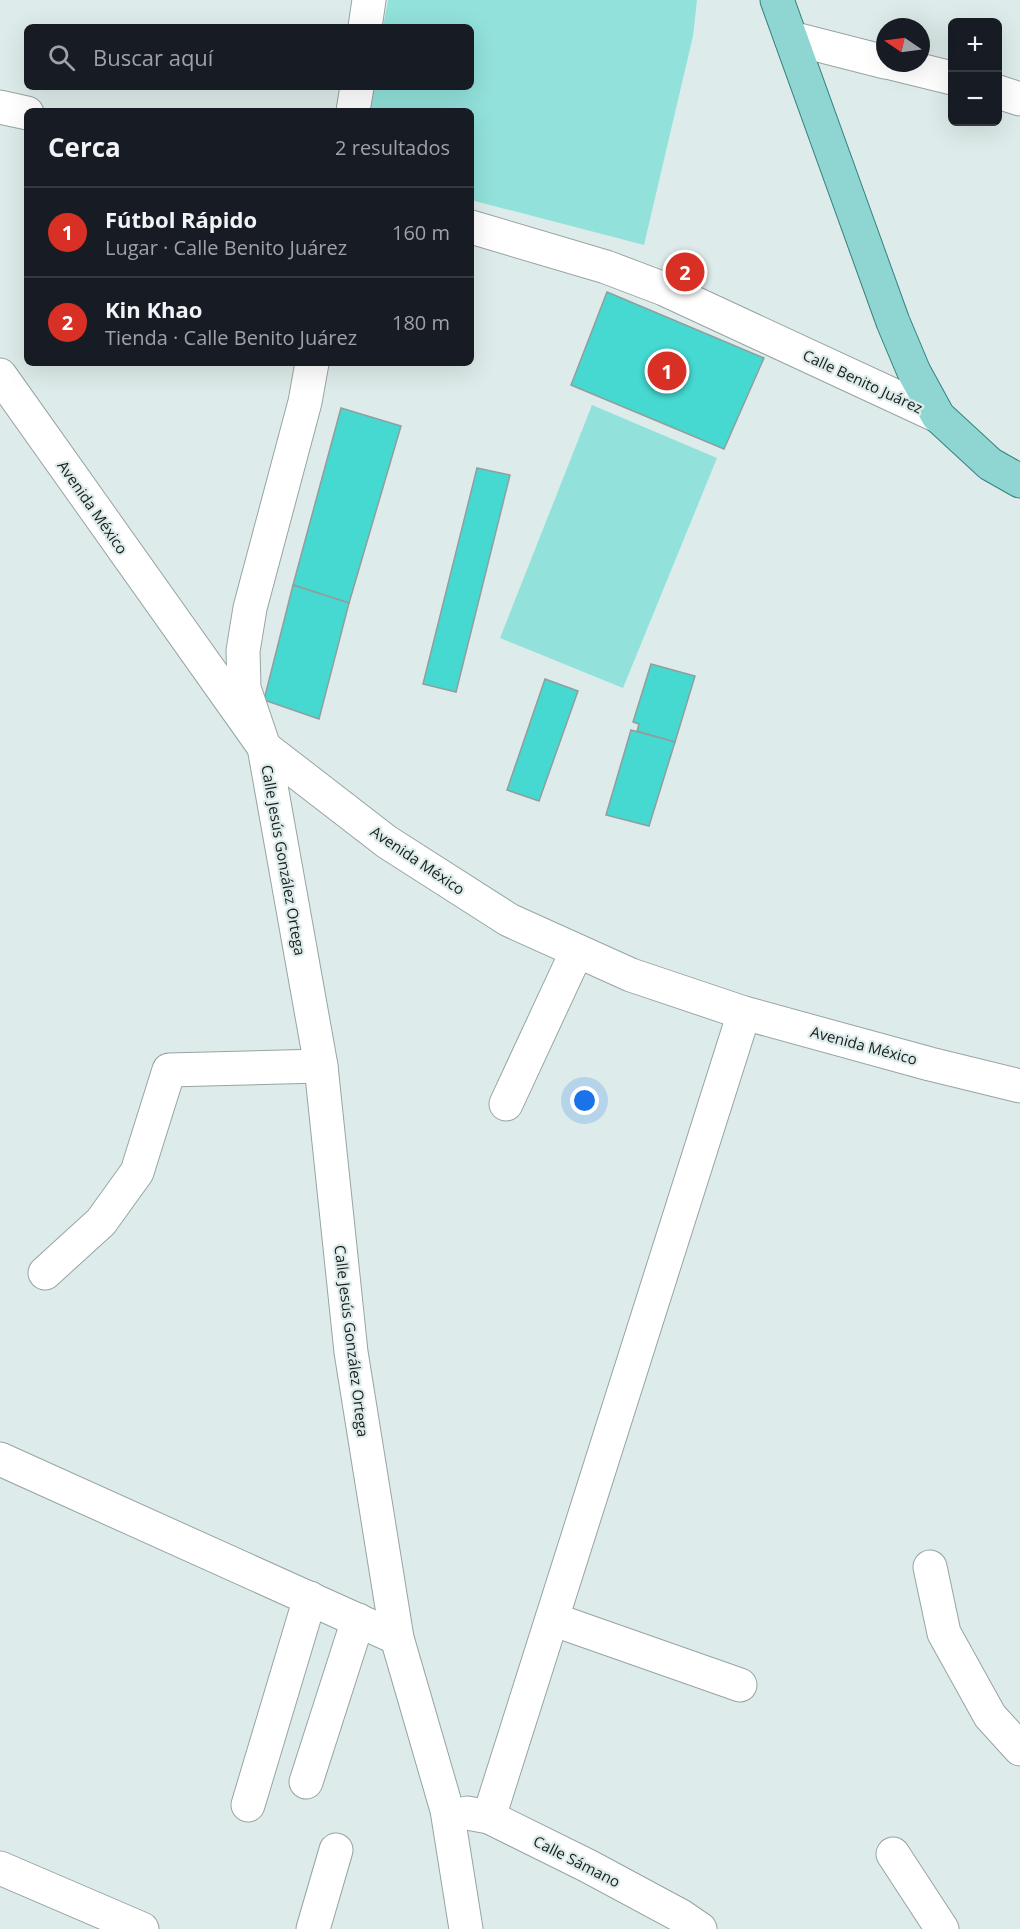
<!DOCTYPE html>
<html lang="es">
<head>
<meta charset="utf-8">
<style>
  :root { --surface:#171b24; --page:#242831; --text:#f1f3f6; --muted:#9ea1a6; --line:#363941; --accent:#d93025 }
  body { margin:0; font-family:"Open Sans",sans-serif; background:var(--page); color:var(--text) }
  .controls { position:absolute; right:18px; top:18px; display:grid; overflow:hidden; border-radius:9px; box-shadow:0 6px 24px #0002 }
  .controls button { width:54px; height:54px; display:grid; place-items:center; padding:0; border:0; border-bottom:2px solid var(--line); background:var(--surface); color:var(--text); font:30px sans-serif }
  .compass { position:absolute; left:876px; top:18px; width:54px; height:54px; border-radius:50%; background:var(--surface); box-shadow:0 6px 24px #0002; rotate:283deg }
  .you { position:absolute; left:585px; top:1101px; width:21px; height:21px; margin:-15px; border:4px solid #fff; border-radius:50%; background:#1a73e8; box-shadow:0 0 0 9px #1a73e833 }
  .badge { display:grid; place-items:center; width:39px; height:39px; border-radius:50%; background:var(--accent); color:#fff; font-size:20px; font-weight:700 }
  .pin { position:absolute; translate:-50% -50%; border:3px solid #fff; box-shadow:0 2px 6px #0006 }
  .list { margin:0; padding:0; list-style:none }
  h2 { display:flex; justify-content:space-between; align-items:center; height:78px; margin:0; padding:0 24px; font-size:26px }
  h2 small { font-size:20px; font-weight:400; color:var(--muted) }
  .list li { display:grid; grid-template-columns:39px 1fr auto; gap:18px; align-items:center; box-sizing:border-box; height:90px; padding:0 24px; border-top:2px solid var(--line) }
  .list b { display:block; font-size:22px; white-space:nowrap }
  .list p { margin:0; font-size:20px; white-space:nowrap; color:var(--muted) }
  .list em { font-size:20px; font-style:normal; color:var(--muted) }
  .icon { flex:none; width:33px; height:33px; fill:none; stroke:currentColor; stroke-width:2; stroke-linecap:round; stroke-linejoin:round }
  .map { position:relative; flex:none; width:1020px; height:1929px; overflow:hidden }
  .search { position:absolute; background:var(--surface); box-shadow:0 6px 24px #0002; left:24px; top:24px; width:450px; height:66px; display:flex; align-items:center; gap:15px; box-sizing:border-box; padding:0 21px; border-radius:9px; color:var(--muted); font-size:22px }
  .panel { position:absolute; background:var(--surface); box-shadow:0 6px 24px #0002; left:24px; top:108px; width:450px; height:258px; border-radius:9px }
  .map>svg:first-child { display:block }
  .green { fill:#92e1db }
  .building { fill:#45d9d1; stroke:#919e9d; stroke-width:1.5 }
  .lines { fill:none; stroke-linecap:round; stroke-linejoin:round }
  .minor-casing { stroke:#97a4a3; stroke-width:35 }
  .major-casing { stroke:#35827e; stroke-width:35 }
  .minor { stroke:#fff; stroke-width:33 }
  .major { stroke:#8fd5d1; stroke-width:33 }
  .labels { text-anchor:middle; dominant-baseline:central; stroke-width:4.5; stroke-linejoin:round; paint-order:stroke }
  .street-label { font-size:15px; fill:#181d1d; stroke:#ddecea }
</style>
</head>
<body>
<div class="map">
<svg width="1020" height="1929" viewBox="0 0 1020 1929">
  <rect width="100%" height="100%" fill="#ddecea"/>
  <g class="green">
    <path d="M388,0H697L693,36L644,245L471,200V111H369L373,87H471V27H383Z"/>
    <path d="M592,405L717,458L623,688L500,638Z"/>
  </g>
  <g class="building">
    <path d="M607,292L764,358L724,449L571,385Z"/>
    <path d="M341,408L401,426L349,603L293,585Z"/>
    <path d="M477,468L510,475L456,692L423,684Z"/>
    <path d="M293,585L349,603L319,719L264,700Z"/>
    <path d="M651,664L695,676L675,742L637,731L639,724L633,722Z"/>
    <path d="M545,679L578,691L539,801L507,790Z"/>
    <path d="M631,730L675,742L649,826L606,815Z"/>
  </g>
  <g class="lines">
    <defs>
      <g id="minor">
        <path d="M365,27L369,0"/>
        <path d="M791,38L885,62"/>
        <path d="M891,63L952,78"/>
        <path d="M998,92L1020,99"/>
        <path d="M0,107L27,113"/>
        <path d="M353,111L357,87"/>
        <path d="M471,227L606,267L664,289L938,416"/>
        <path d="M312,363L305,402L250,608L243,651L244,688L264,747L321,1066L351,1352L397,1638L447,1810L466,1929"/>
        <path d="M0,375L264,747L387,842L509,920L631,975L744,1013L930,1064L1020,1086"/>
        <path d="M506,1104L577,951"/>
        <path d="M45,1273L101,1222L137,1172L169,1070L321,1066"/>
        <path d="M0,1459L397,1638"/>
        <path d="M930,1567L944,1633L990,1716L1020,1749"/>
        <path d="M552,1619L740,1685"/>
        <path d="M306,1782L358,1620"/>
        <path d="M248,1805L310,1598"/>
        <path d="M467,1813L489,1817L588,1866L681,1916L700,1929"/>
        <path d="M489,1817L744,1013"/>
        <path d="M893,1854L942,1929"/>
        <path d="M0,1868L142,1929"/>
        <path d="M313,1929L336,1850"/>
      </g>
      <path id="major" d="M777,0L893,322L914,372L938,416L990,464L1020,481"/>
    </defs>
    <use href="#minor" class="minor-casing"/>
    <use href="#major" class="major-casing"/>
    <use href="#minor" class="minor"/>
    <use href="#major" class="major"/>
  </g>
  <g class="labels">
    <g class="street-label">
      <text transform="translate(863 381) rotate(25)">Calle Benito Juárez</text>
      <text transform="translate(93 507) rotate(55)">Avenida México</text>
      <text transform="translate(284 860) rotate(80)">Calle Jesús González Ortega</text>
      <text transform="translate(418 860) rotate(34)">Avenida México</text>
      <text transform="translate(864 1045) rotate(15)">Avenida México</text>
      <text transform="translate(352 1341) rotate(83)">Calle Jesús González Ortega</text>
      <text transform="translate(577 1861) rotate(27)">Calle Sámano</text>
    </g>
  </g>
</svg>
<div class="controls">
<button>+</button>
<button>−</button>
</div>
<svg class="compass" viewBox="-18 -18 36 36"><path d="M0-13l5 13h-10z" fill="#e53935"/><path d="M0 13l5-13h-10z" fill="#9ea1a6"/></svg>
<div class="you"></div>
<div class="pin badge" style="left:667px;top:371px">1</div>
<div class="pin badge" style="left:685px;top:272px">2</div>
<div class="search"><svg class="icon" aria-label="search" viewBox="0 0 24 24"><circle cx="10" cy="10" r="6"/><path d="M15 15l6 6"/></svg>Buscar aquí</div>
<section class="panel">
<h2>Cerca<small>2 resultados</small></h2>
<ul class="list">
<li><span class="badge">1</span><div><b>Fútbol Rápido</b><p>Lugar · Calle Benito Juárez</p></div><em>160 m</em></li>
<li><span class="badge">2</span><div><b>Kin Khao</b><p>Tienda · Calle Benito Juárez</p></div><em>180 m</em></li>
</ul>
</section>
</div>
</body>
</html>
